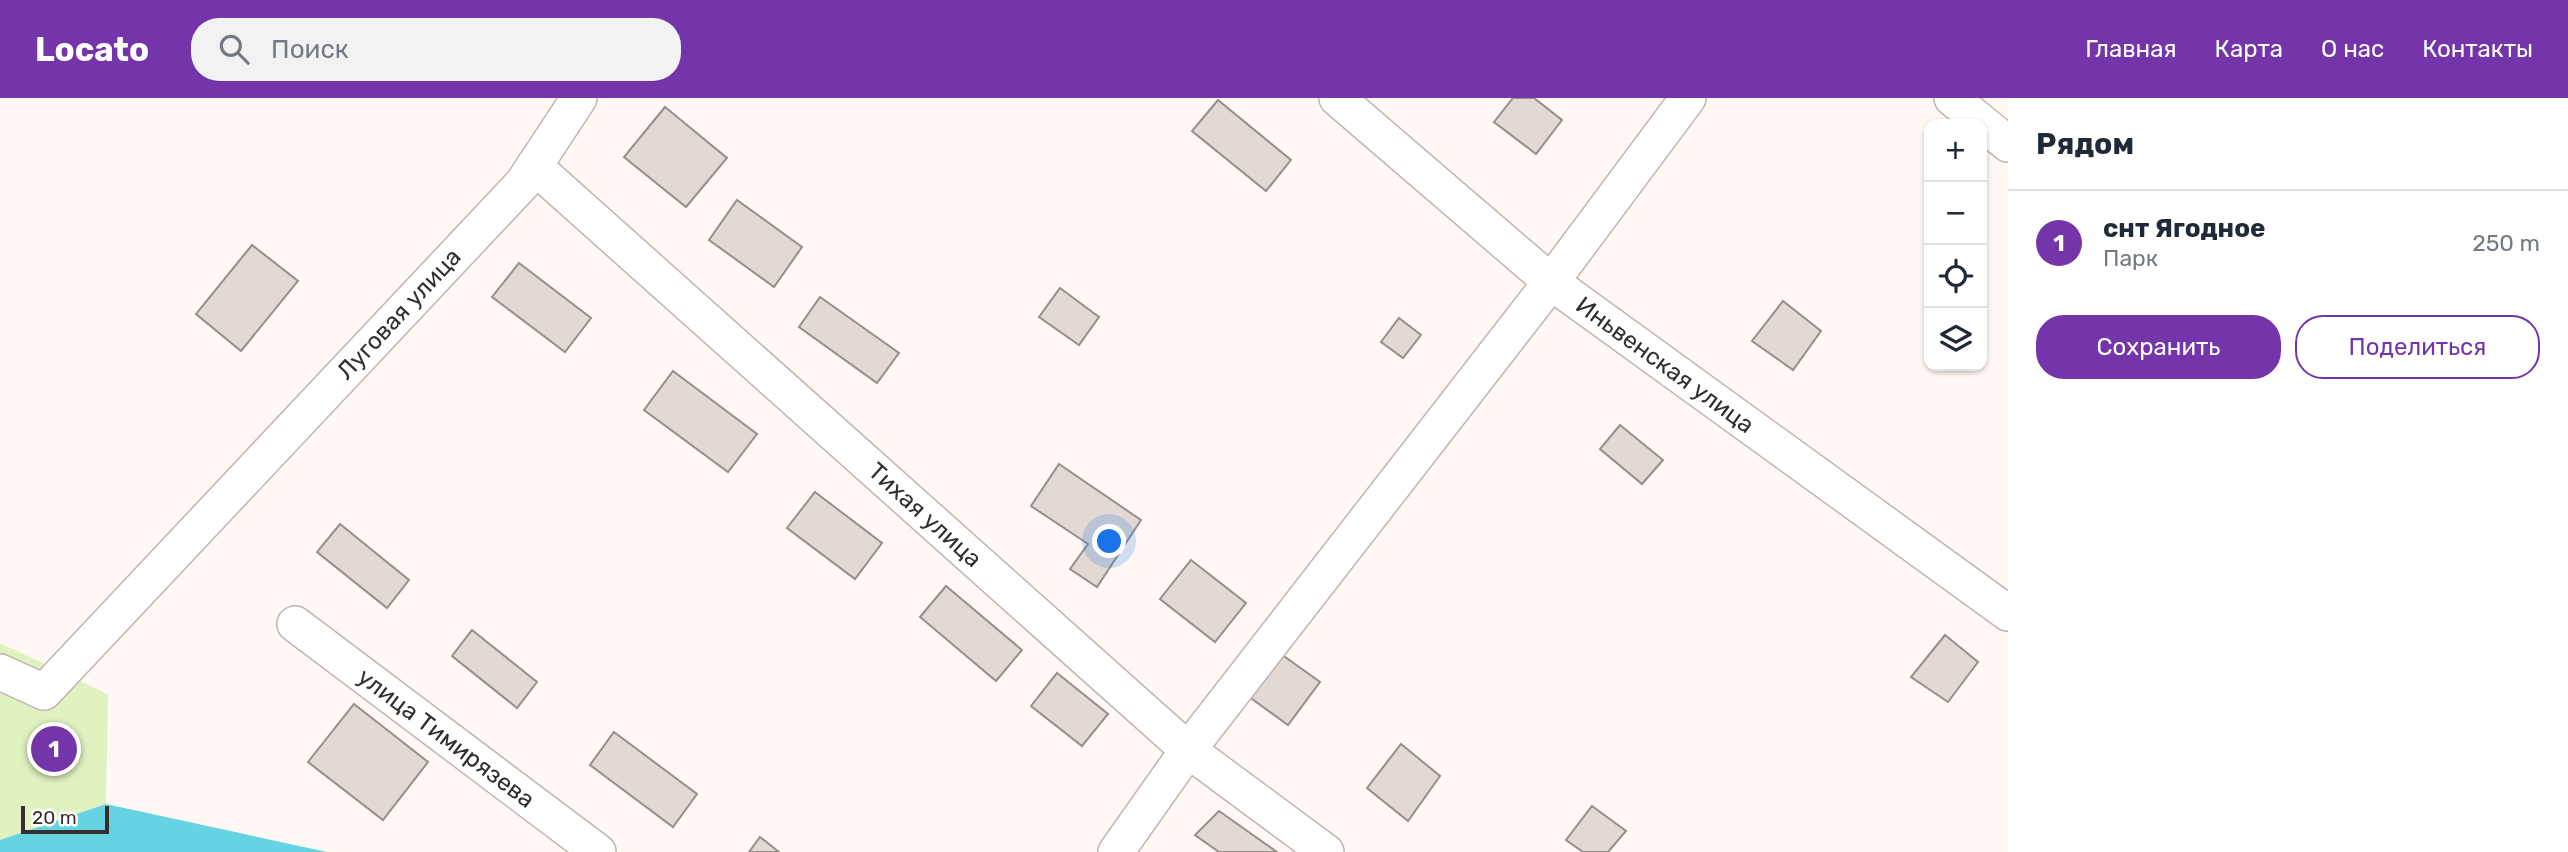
<!DOCTYPE html>
<html lang="ru">
<head>
<meta charset="utf-8">
<style>
  :root { --surface:#fff; --page:#f2f2f3; --text:#1f2937; --muted:#747a83; --line:#e0e1e3; --accent:#7535aa }
  body { margin:0; font-family:Rubik,sans-serif; background:var(--page); color:var(--text) }
  .controls { position:absolute; right:21px; top:21px; display:grid; overflow:hidden; border-radius:14px; box-shadow:0 2px 5px #0004 }
  .controls button { width:63px; height:63px; display:grid; place-items:center; padding:0; border:0; border-bottom:2px solid var(--line); background:var(--surface); color:var(--text); font:35px sans-serif }
  .scale { position:absolute; left:21px; bottom:18px; width:88px; box-sizing:border-box; padding-left:7px; border:4px solid #332f2d; border-top:0; font-size:19px; line-height:24px; white-space:nowrap; color:#332f2d; -webkit-text-stroke:5px #fff; paint-order:stroke }
  .you { position:absolute; left:1110px; top:444px; width:24px; height:24px; margin:-18px; border:5px solid #fff; border-radius:50%; background:#1a73e8; box-shadow:0 0 0 10px #1a73e833 }
  .badge { display:grid; place-items:center; width:46px; height:46px; border-radius:50%; background:var(--accent); color:#fff; font-size:23px; font-weight:700 }
  .pin { position:absolute; translate:-50% -50%; border:4px solid #fff; box-shadow:0 2px 7px #0006 }
  .list { margin:0; padding:0; list-style:none }
  h2 { display:flex; justify-content:space-between; align-items:center; height:91px; margin:0; padding:0 28px; font-size:30px }
  h2 small { font-size:23px; font-weight:400; color:var(--muted) }
  .list li { display:grid; grid-template-columns:46px 1fr auto; gap:21px; align-items:center; box-sizing:border-box; height:105px; padding:0 28px; border-top:2px solid var(--line) }
  .list b { display:block; font-size:26px; white-space:nowrap }
  .list p { margin:0; font-size:23px; white-space:nowrap; color:var(--muted) }
  .list em { font-size:23px; font-style:normal; color:var(--muted) }
  .actions { display:flex; gap:14px; padding:21px 28px }
  .actions a { flex:1; padding:16px 0; border:2px solid var(--accent); border-radius:28px; text-align:center; font-size:24px; color:var(--accent) }
  .actions .main { background:var(--accent); color:#fff }
  .icon { flex:none; width:38px; height:38px; fill:none; stroke:currentColor; stroke-width:2; stroke-linecap:round; stroke-linejoin:round }
  .map { position:relative; flex:none; width:2008px; height:754px; overflow:hidden }
  header { display:flex; align-items:center; gap:42px; box-sizing:border-box; height:98px; padding:0 35px; background:var(--accent); color:#fff }
  header strong { font-size:33px }
  nav { display:flex; gap:38px; margin-inline-start:auto; font-size:24px }
  .search { width:490px; height:63px; background:var(--page); display:flex; align-items:center; gap:18px; box-sizing:border-box; padding:0 24px; border-radius:28px; color:var(--muted); font-size:26px }
  main { display:flex }
  aside { flex:1; background:var(--surface) }
  .map>svg:first-child { display:block }
  .green { fill:#e0f2c0 }
  .water { fill:#66d3e3 }
  .building { fill:#e3d9d4; stroke:#978e8a; stroke-width:2 }
  .lines { fill:none; stroke-linecap:round; stroke-linejoin:round }
  .minor-casing { stroke:#bfb5b1; stroke-width:38 }
  .minor { stroke:#fff; stroke-width:35 }
  .labels { text-anchor:middle; dominant-baseline:central; stroke-width:7; stroke-linejoin:round; paint-order:stroke }
  .street-label { font-size:24px; fill:#332f2d; stroke:#fff }
</style>
</head>
<body>
<header>
<strong>Locato</strong>
<div class="search"><svg class="icon" aria-label="search" viewBox="0 0 24 24"><circle cx="10" cy="10" r="6"/><path d="M15 15l6 6"/></svg>Поиск</div>
<nav><a>Главная</a><a>Карта</a><a>О нас</a><a>Контакты</a></nav>
</header>
<main>
<div class="map">
<svg width="2008" height="754" viewBox="0 0 2008 754">
  <rect width="100%" height="100%" fill="#fff8f5"/>
  <path class="green" d="M0,545L108,596L106,706L0,742Z"/>
  <path class="water" d="M106,706L327,754H0V742Z"/>
  <g class="building">
    <path d="M1513,0H1534L1562,22L1536,56L1494,24Z"/>
    <path d="M1218,2L1291,62L1266,93L1192,33Z"/>
    <path d="M665,9L727,60L686,109L624,59Z"/>
    <path d="M737,102L802,149L774,189L709,142Z"/>
    <path d="M252,147L298,183L241,253L196,216Z"/>
    <path d="M519,165L591,220L565,254L492,199Z"/>
    <path d="M1060,190L1099,219L1079,247L1039,219Z"/>
    <path d="M820,199L899,255L877,285L799,229Z"/>
    <path d="M1783,203L1821,233L1793,272L1752,243Z"/>
    <path d="M1399,220L1421,237L1403,260L1381,244Z"/>
    <path d="M673,273L757,336L728,374L644,312Z"/>
    <path d="M1620,327L1663,362L1642,386L1600,351Z"/>
    <path d="M1059,366L1141,422L1097,489L1070,471L1088,446L1031,408Z"/>
    <path d="M815,394L882,445L855,481L787,430Z"/>
    <path d="M340,426L409,482L387,510L317,454Z"/>
    <path d="M1191,462L1246,505L1215,544L1160,501Z"/>
    <path d="M946,488L1022,552L996,583L920,519Z"/>
    <path d="M472,532L537,584L517,610L452,558Z"/>
    <path d="M1945,537L1978,564L1948,604L1911,579Z"/>
    <path d="M1281,556L1320,584L1288,627L1248,598Z"/>
    <path d="M1057,575L1108,616L1082,648L1031,608Z"/>
    <path d="M354,606L428,664L383,722L308,664Z"/>
    <path d="M614,634L697,696L673,729L590,667Z"/>
    <path d="M1401,646L1440,678L1408,723L1367,690Z"/>
    <path d="M1592,708L1626,733L1608,754H1583L1566,742Z"/>
    <path d="M1219,713L1277,754H1219L1195,737Z"/>
    <path d="M760,739L779,754H749Z"/>
  </g>
  <g class="lines">
    <defs>
      <g id="minor">
        <path d="M1337,0L1551,184L2008,515"/>
        <path d="M1952,0L2008,46"/>
        <path d="M534,68L1188,652L1326,754"/>
        <path d="M295,526L598,754"/>
        <path d="M0,574L44,594L523,85L579,0"/>
        <path d="M1116,754L1188,652L1551,184L1688,0"/>
      </g>
    </defs>
    <use href="#minor" class="minor-casing"/>
    <use href="#minor" class="minor"/>
  </g>
  <g class="labels">
    <g class="street-label">
      <text transform="translate(399 216) rotate(-47)">Луговая улица</text>
      <text transform="translate(1665 267) rotate(36)">Иньвенская улица</text>
      <text transform="translate(925 417) rotate(42)">Тихая улица</text>
      <text transform="translate(446 640) rotate(37)">улица Тимирязева</text>
    </g>
  </g>
</svg>
<div class="controls">
<button>+</button>
<button>−</button>
<button><svg class="icon" aria-label="locate" viewBox="0 0 24 24"><circle cx="12" cy="12" r="6"/><path d="M12 2v4M12 18v4M2 12h4M18 12h4"/></svg></button>
<button><svg class="icon" aria-label="layers" viewBox="0 0 24 24"><path d="M12 4l9 5-9 5-9-5zM3 14l9 5 9-5"/></svg></button>
</div>
<div class="scale">20 m</div>
<div class="you"></div>
<div class="pin badge" style="left:54px;top:651px">1</div>
</div>
<aside>
<h2>Рядом<small></small></h2>
<ul class="list">
<li><span class="badge">1</span><div><b>снт Ягодное</b><p>Парк</p></div><em>250 m</em></li>
</ul>
<div class="actions"><a class="main">Сохранить</a><a>Поделиться</a></div>
</aside>
</main>
</body>
</html>
